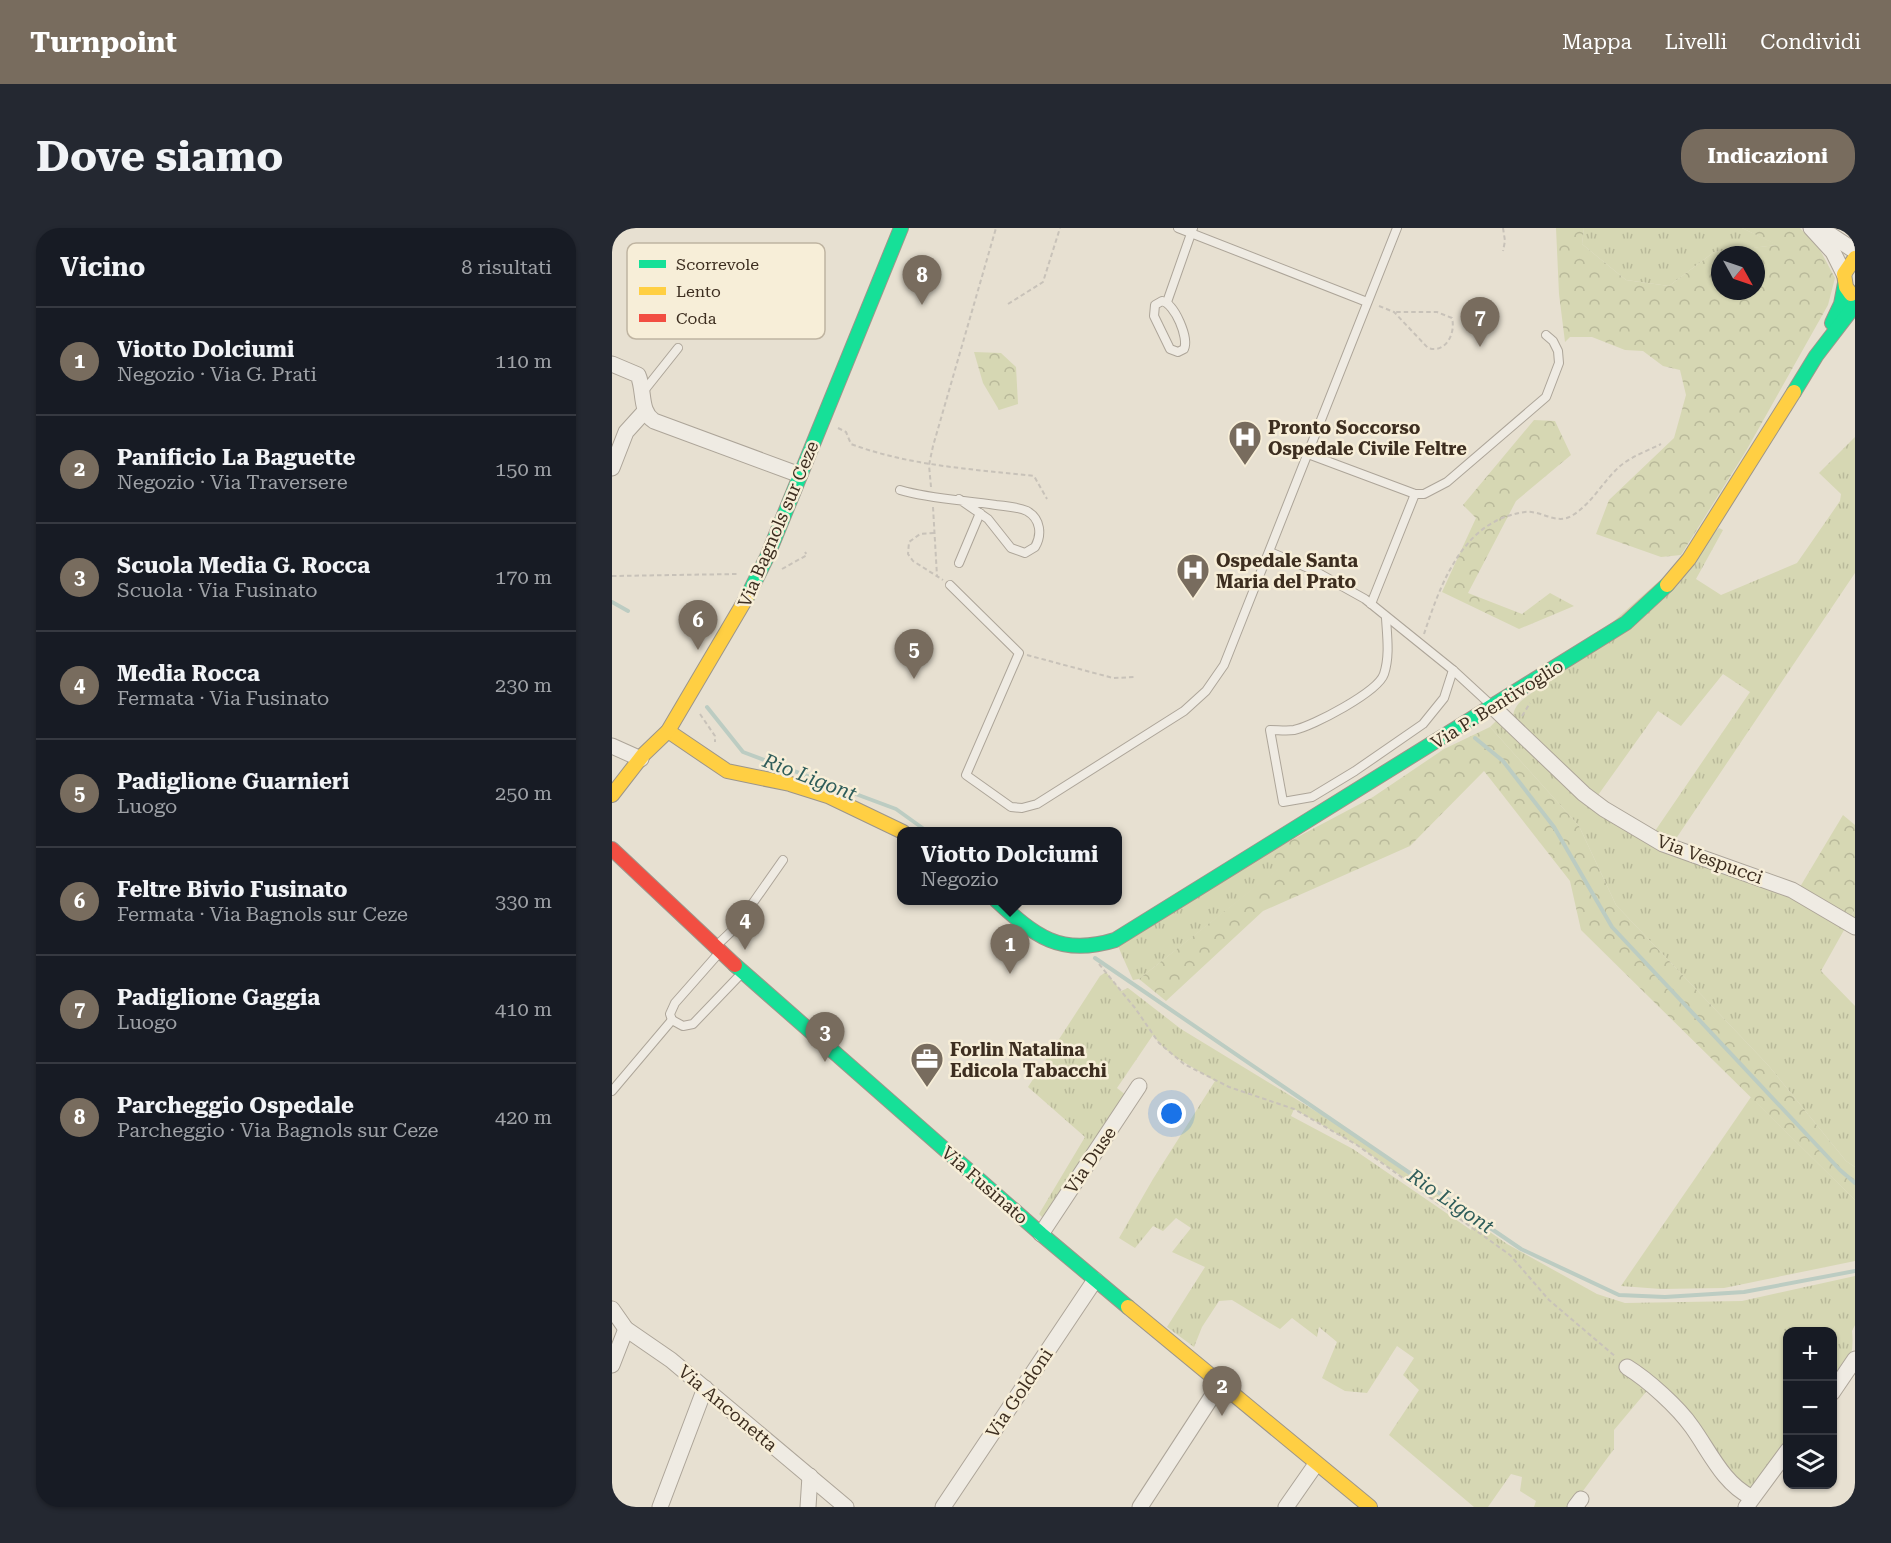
<!DOCTYPE html>
<html lang="it">
<head>
<meta charset="utf-8">
<style>
  :root { --surface:#171b24; --page:#242831; --text:#f1f3f6; --muted:#9ea1a6; --line:#363941; --accent:#786c5e }
  body { margin:0; font-family:"Roboto Serif",serif; background:var(--page); color:var(--text) }
  .controls { position:absolute; right:18px; bottom:18px; display:grid; overflow:hidden; border-radius:12px; box-shadow:0 2px 4px #0004 }
  .controls button { width:54px; height:54px; display:grid; place-items:center; padding:0; border:0; border-bottom:2px solid var(--line); background:var(--surface); color:var(--text); font:30px sans-serif }
  .compass { position:absolute; left:1099px; top:18px; width:54px; height:54px; border-radius:50%; background:var(--surface); box-shadow:0 2px 4px #0004; rotate:130deg }
  .you { position:absolute; left:560px; top:886px; width:21px; height:21px; margin:-15px; border:4px solid #fff; border-radius:50%; background:#1a73e8; box-shadow:0 0 0 9px #1a73e833 }
  .badge { display:grid; place-items:center; width:39px; height:39px; border-radius:50%; background:var(--accent); color:#fff; font-size:20px; font-weight:700 }
  .pin { position:absolute; translate:-50% -50px; filter:drop-shadow(0 2px 3px #0008) }
  .pin::after { content:''; position:absolute; top:32px; width:21px; height:18px; background:inherit; clip-path:polygon(0 0,100% 0,50% 100%) }
  .popup { position:absolute; left:285px; top:599px; width:225px; height:78px; box-sizing:border-box; display:grid; place-content:center; border-radius:12px; background:var(--surface); filter:drop-shadow(0 2px 4px #0005); font-size:20px; white-space:nowrap; color:var(--muted) }
  .popup b { font-size:22px; color:var(--text) }
  .popup::after { content:''; position:absolute; left:50%; top:100%; margin-left:-12px; border:12px solid transparent; border-top-color:var(--surface) }
  .list { margin:0; padding:0; list-style:none }
  h2 { display:flex; justify-content:space-between; align-items:center; height:78px; margin:0; padding:0 24px; font-size:26px }
  h2 small { font-size:20px; font-weight:400; color:var(--muted) }
  .list li { display:grid; grid-template-columns:39px 1fr auto; gap:18px; align-items:center; box-sizing:border-box; height:108px; padding:0 24px; border-top:2px solid var(--line) }
  .list b { display:block; font-size:22px; white-space:nowrap }
  .list p { margin:0; font-size:20px; white-space:nowrap; color:var(--muted) }
  .list em { font-size:20px; font-style:normal; color:var(--muted) }
  .icon { flex:none; width:33px; height:33px; fill:none; stroke:currentColor; stroke-width:2; stroke-linecap:round; stroke-linejoin:round }
  .map { position:relative; flex:none; width:1243px; height:1279px; overflow:hidden; border-radius:24px }
  header { display:flex; align-items:center; gap:36px; box-sizing:border-box; height:84px; padding:0 30px; background:var(--accent); color:#fff }
  header strong { font-size:28px }
  nav { display:flex; gap:33px; margin-inline-start:auto; font-size:21px }
  .intro { display:flex; align-items:center; justify-content:space-between; box-sizing:border-box; height:144px; padding:0 36px }
  h1 { margin:0; font-size:42px }
  .button { padding:15px 27px; border-radius:24px; background:var(--accent); color:#fff; font-size:21px; font-weight:700 }
  main { display:flex; gap:36px; padding:0 36px }
  aside { flex:1; background:var(--surface); border-radius:24px; box-shadow:0 2px 4px #0004 }
  .map>svg:first-child { display:block }
  .grass { fill:url(#grass-tufts); fill-rule:evenodd }
  .forest { fill:url(#forest-crowns); fill-rule:evenodd }
  .lines { fill:none; stroke-linecap:round; stroke-linejoin:round }
  .stream { stroke:#bcccc2; stroke-width:4 }
  .lane-casing { stroke:#ada599; stroke-width:10 }
  .street-casing { stroke:#ada599; stroke-width:17 }
  .fast-casing { stroke:#9c958a; stroke-width:16 }
  .slow-casing { stroke:#9c958a; stroke-width:16 }
  .jam-casing { stroke:#9c958a; stroke-width:16 }
  .path { stroke:#c8c2b9; stroke-width:2; stroke-dasharray:4.5 3; stroke-linecap:butt }
  .lane { stroke:#efebe3; stroke-width:8 }
  .street { stroke:#efebe3; stroke-width:15 }
  .fast { stroke:#16e098; stroke-width:14 }
  .slow { stroke:#ffcf43; stroke-width:14 }
  .jam { stroke:#f24e42; stroke-width:14 }
  .labels { text-anchor:middle; dominant-baseline:central; stroke-width:5; stroke-linejoin:round; paint-order:stroke }
  .poi-label { font-size:18px; font-weight:bold; fill:#3d2e20; stroke:#f7eed8; text-anchor:start }
  .street-label { font-size:18px; fill:#3d2e20; stroke:#f7eed8 }
  .water-label { font-size:20px; font-style:italic; fill:#2f5d5a; stroke:#f7eed8 }
  .key { fill:#f7eed8; stroke:#bfb4a1; stroke-width:1.5 }
  .key-label { font-size:16px; fill:#3d2e20 }
</style>
</head>
<body>
<header>
<strong>Turnpoint</strong>
<nav><a>Mappa</a><a>Livelli</a><a>Condividi</a></nav>
</header>
<div class="intro"><h1>Dove siamo</h1><a class="button">Indicazioni</a></div>
<main>
<aside>
<h2>Vicino<small>8 risultati</small></h2>
<ul class="list">
<li><span class="badge">1</span><div><b>Viotto Dolciumi</b><p>Negozio · Via G. Prati</p></div><em>110 m</em></li>
<li><span class="badge">2</span><div><b>Panificio La Baguette</b><p>Negozio · Via Traversere</p></div><em>150 m</em></li>
<li><span class="badge">3</span><div><b>Scuola Media G. Rocca</b><p>Scuola · Via Fusinato</p></div><em>170 m</em></li>
<li><span class="badge">4</span><div><b>Media Rocca</b><p>Fermata · Via Fusinato</p></div><em>230 m</em></li>
<li><span class="badge">5</span><div><b>Padiglione Guarnieri</b><p>Luogo</p></div><em>250 m</em></li>
<li><span class="badge">6</span><div><b>Feltre Bivio Fusinato</b><p>Fermata · Via Bagnols sur Ceze</p></div><em>330 m</em></li>
<li><span class="badge">7</span><div><b>Padiglione Gaggia</b><p>Luogo</p></div><em>410 m</em></li>
<li><span class="badge">8</span><div><b>Parcheggio Ospedale</b><p>Parcheggio · Via Bagnols sur Ceze</p></div><em>420 m</em></li>
</ul>
</aside>
<div class="map">
<svg width="1243" height="1279" viewBox="0 0 1243 1279">
  <defs>
    <pattern id="grass-tufts" width="24" height="20" patternUnits="userSpaceOnUse" patternTransform="scale(1.5)"><rect width="24" height="20" fill="#d6d7b3"/><path d="M3 7l-1-3M5 7V3M7 7l1-3M15 17l-1-3M17 17v-4M19 17l1-3" fill="none" stroke="#b9b99a"/></pattern>
    <pattern id="forest-crowns" width="20" height="18" patternUnits="userSpaceOnUse" patternTransform="scale(1.5)"><rect width="20" height="18" fill="#d6d7b3"/><path d="M2 6a3 3 0 1 1 6 0M12 15a3 3 0 1 1 6 0" fill="none" stroke="#b9b99a"/></pattern>
  </defs>
  <rect width="100%" height="100%" fill="#e7e0d1"/>
  <g class="grass">
    <path d="M972,0H1130L1166,17L1102,24L1057,58L1014,52L970,16Z"/>
    <path d="M1243,209V345L1059,618L1237,694L1243,681V699L1236,695L1209,743L1243,778V939L1234,933L1156,837L1004,677L967,598L878,499L890,487L901,490C901,475 915,469 925,461L1107,300L1111,302L1084,351L1109,367L1185,335L1228,273L1229,266L1207,245ZM1111,446L1138,464L1043,603L984,570L1046,483L1069,498Z"/>
    <path d="M659,623L668,640L527,751L521,752L505,716Z"/>
    <path d="M494,744L509,763L516,760L569,801L728,898L895,1016L985,1066L1013,1075L1130,1073L1243,1048V1097L1240,1103C1243,1129 1234,1144 1221,1165L1220,1104H1176L1175,1222L1139,1269L1039,1158L1002,1202V1221L959,1279H922L924,1273L908,1263L910,1249L899,1246L876,1279H862L777,1207L807,1162L791,1147L802,1130L785,1118L755,1165L733,1163L710,1150L725,1114L707,1099L705,1109L680,1090L668,1101L620,1072L607,1073L590,1099L582,1119L555,1099L593,1039L560,1024L579,1000L564,990L551,1003L541,998L523,1020L507,1010L541,951L603,853C582,839 556,829 541,807L505,860L515,868L431,990L427,986L473,909L416,859L488,748ZM682,881L745,917L860,998L859,1002L741,921L679,888Z"/>
    <path d="M1139,869L1243,972V1033L1112,1060L1049,1061L1009,1058Z"/>
  </g>
  <g class="forest">
    <path d="M944,0H972L970,16L1014,52L1057,58L1102,24L1165,17L1130,0H1188L1207,20L1223,50L1216,77L1134,223L1069,327L1049,329L984,306L997,272L1062,210L1074,167L1068,142L1051,138L1031,123L1013,122L980,109H958L953,114L947,66ZM1108,27H1144V63H1108Z"/>
    <path d="M362,124L389,125L404,139L406,176L387,182L371,155Z"/>
    <path d="M922,192L943,193L959,227L904,273L856,365L910,386L938,365L962,378L907,401L830,364L864,290L851,277Z"/>
    <path d="M878,499L967,598L1004,677L1156,837L1234,933L1243,939V972L969,702L958,653L872,543L798,618L651,683L554,773L527,751L667,640L659,623L761,569L832,521Z"/>
    <path d="M1231,587L1243,597V681L1236,694L1185,664Z"/>
  </g>
  <g class="lines">
    <g class="stream">
      <path d="M0,374L16,383"/>
      <path d="M95,479L131,524L284,581L316,604"/>
      <path d="M863,510L891,533L942,599L1000,699L1228,942L1243,955"/>
      <path d="M483,730L909,1021L1007,1067L1053,1069L1132,1064L1243,1043"/>
    </g>
    <defs>
      <g id="lane">
        <path d="M566,0L755,74"/>
        <path d="M550,73C563,76 577,110 572,121L566,124L558,121L542,88L543,77Z"/>
        <path d="M555,74L581,0"/>
        <path d="M31,164L66,120"/>
        <path d="M696,226L803,266H812L835,254L934,169L947,135L946,123L941,113L934,107"/>
        <path d="M288,262C318,271 352,272 384,277C394,278 406,279 415,283C429,291 430,307 423,319L413,325L399,320L376,291L347,271"/>
        <path d="M658,324L701,342L753,371L841,442L879,477"/>
        <path d="M347,335L368,285"/>
        <path d="M338,357L407,425L354,547L399,579L410,580L425,576L572,483L594,463L612,437L785,0"/>
        <path d="M759,376L803,266"/>
        <path d="M774,390C775,408 778,428 772,446C766,464 701,498 682,502C675,503 666,502 658,502L671,574L700,569L743,543L811,496L832,470L841,442"/>
        <path d="M104,718L124,699L171,632"/>
        <path d="M60,792L71,798L81,796L129,746"/>
        <path d="M60,792L58,786L63,775L107,725"/>
        <path d="M0,863L60,792"/>
      </g>
      <g id="street">
        <path d="M1199,0L1221,24L1232,46"/>
        <path d="M1208,0L1243,23"/>
        <path d="M0,136L26,147C33,163 27,183 42,193L188,247"/>
        <path d="M0,240L14,204L33,183"/>
        <path d="M881,479L972,566L992,581L1051,616L1180,662L1243,699"/>
        <path d="M0,518L29,531"/>
        <path d="M429,1006L527,858"/>
        <path d="M0,1081L14,1101L59,1132L234,1279"/>
        <path d="M0,1137L14,1101"/>
        <path d="M1015,1139C1036,1152 1066,1179 1080,1199C1098,1224 1111,1255 1139,1269"/>
        <path d="M1220,1165L1243,1131"/>
        <path d="M48,1279L93,1160"/>
        <path d="M196,1279L198,1248"/>
        <path d="M331,1279L483,1052"/>
        <path d="M528,1279L608,1156"/>
        <path d="M674,1279L704,1236"/>
        <path d="M963,1279L969,1271"/>
        <path d="M1134,1279L1176,1222"/>
      </g>
      <g id="fast">
        <path d="M1220,95L1229,76L1233,55"/>
        <path d="M1182,164L1204,128L1243,77"/>
        <path d="M135,369L155,329L289,0"/>
        <path d="M384,672C423,708 448,729 503,712L1014,395L1055,357"/>
        <path d="M123,737L429,1006L516,1079"/>
      </g>
      <g id="slow">
        <path d="M1239,66L1234,59L1232,46L1243,30"/>
        <path d="M1055,357L1077,331L1182,164"/>
        <path d="M56,503L115,543L178,556L216,568L291,604"/>
        <path d="M0,567L31,527L56,503L135,369"/>
        <path d="M516,1079L758,1279"/>
      </g>
      <path id="jam" d="M0,621L123,737"/>
    </defs>
    <use href="#lane" class="lane-casing"/>
    <use href="#street" class="street-casing"/>
    <use href="#fast" class="fast-casing"/>
    <use href="#slow" class="slow-casing"/>
    <use href="#jam" class="jam-casing"/>
    <g class="path">
      <path d="M891,0L893,13L891,23"/>
      <path d="M396,76L431,54L448,0"/>
      <path d="M767,78L782,84L816,120C833,126 844,106 840,90L825,84H782"/>
      <path d="M226,200L234,204L239,216C298,238 360,241 422,248L435,271"/>
      <path d="M319,259L317,237L321,218L384,0"/>
      <path d="M321,279L325,348"/>
      <path d="M322,305L308,306L297,314L296,326L301,333L331,352"/>
      <path d="M170,341L195,327L193,324"/>
      <path d="M0,348L126,346"/>
      <path d="M812,406C829,355 851,292 913,284C930,282 945,298 961,287C982,274 993,249 1012,235C1023,227 1037,222 1049,216"/>
      <path d="M415,427L501,450L524,449"/>
      <path d="M88,486L103,508V514"/>
      <path d="M910,488L918,475"/>
      <path d="M487,736L523,780L547,815L572,836L617,859L682,881L745,917L898,1027L937,1072L1004,1129"/>
    </g>
    <use href="#lane" class="lane"/>
    <use href="#street" class="street"/>
    <use href="#fast" class="fast"/>
    <use href="#slow" class="slow"/>
    <use href="#jam" class="jam"/>
  </g>
  <defs>
    <symbol id="hospital-pin" viewBox="-11 -11 22 30"><path d="M0 17L-7.5 6A9.5 9.5 0 1 1 7.5 6Z" fill="#786c5e" stroke="#f7eed8"/><path d="M-5-5h3v3.5h4V-5h3V5h-3V1.5h-4V5h-3Z" fill="#fff"/></symbol>
    <symbol id="office-pin" viewBox="-11 -11 22 30"><path d="M0 17L-7.5 6A9.5 9.5 0 1 1 7.5 6Z" fill="#786c5e" stroke="#f7eed8"/><path d="M-6-3h4V-5.5h4V-3h4V5H-6ZM-1-4.5V-3h2v-1.5ZM-6 0V1H6V0Z" fill="#fff"/></symbol>
  </defs>
  <g fill-rule="evenodd">
    <use href="#hospital-pin" x="614" y="190" width="38" height="52"/>
    <use href="#hospital-pin" x="562" y="323" width="38" height="52"/>
    <use href="#office-pin" x="296" y="812" width="38" height="52"/>
  </g>
  <g class="labels">
    <g class="poi-label">
      <text x="656" y="199">Pronto Soccorso<tspan x="656" dy="21">Ospedale Civile Feltre</tspan></text>
      <text x="604" y="332">Ospedale Santa<tspan x="604" dy="21">Maria del Prato</tspan></text>
      <text x="338" y="821">Forlin Natalina<tspan x="338" dy="21">Edicola Tabacchi</tspan></text>
    </g>
    <g class="street-label">
      <text transform="translate(166 296) rotate(-67)">Via Bagnols sur Ceze</text>
      <text transform="translate(885 476) rotate(-32)">Via P. Bentivoglio</text>
      <text transform="translate(1098 631) rotate(20)">Via Vespucci</text>
      <text transform="translate(478 932) rotate(-56)">Via Duse</text>
      <text transform="translate(373 957) rotate(41)">Via Fusinato</text>
      <text transform="translate(407 1165) rotate(-56)">Via Goldoni</text>
      <text transform="translate(116 1180) rotate(40)">Via Anconetta</text>
    </g>
    <g class="water-label">
      <text transform="translate(198 549) rotate(21)">Rio Ligont</text>
      <text transform="translate(839 973) rotate(34)">Rio Ligont</text>
    </g>
  </g>
  <rect x="15" y="15" width="198" height="96" rx="9" class="key"/>
  <rect x="27" y="32" width="27" height="8" fill="#16e098"/>
  <rect x="27" y="59" width="27" height="8" fill="#ffcf43"/>
  <rect x="27" y="86" width="27" height="8" fill="#f24e42"/>
  <g class="key-label">
    <text x="64" y="42">Scorrevole</text>
    <text x="64" y="69">Lento</text>
    <text x="64" y="96">Coda</text>
  </g>
</svg>
<div class="controls">
<button>+</button>
<button>−</button>
<button><svg class="icon" aria-label="layers" viewBox="0 0 24 24"><path d="M12 4l9 5-9 5-9-5zM3 14l9 5 9-5"/></svg></button>
</div>
<svg class="compass" viewBox="-18 -18 36 36"><path d="M0-13l5 13h-10z" fill="#e53935"/><path d="M0 13l5-13h-10z" fill="#9ea1a6"/></svg>
<div class="you"></div>
<div class="pin badge" style="left:398px;top:746px">1</div>
<div class="popup"><b>Viotto Dolciumi</b>Negozio</div>
<div class="pin badge" style="left:610px;top:1188px">2</div>
<div class="pin badge" style="left:213px;top:834px">3</div>
<div class="pin badge" style="left:133px;top:722px">4</div>
<div class="pin badge" style="left:302px;top:451px">5</div>
<div class="pin badge" style="left:86px;top:422px">6</div>
<div class="pin badge" style="left:868px;top:119px">7</div>
<div class="pin badge" style="left:310px;top:77px">8</div>
</div>
</main>
</body>
</html>
